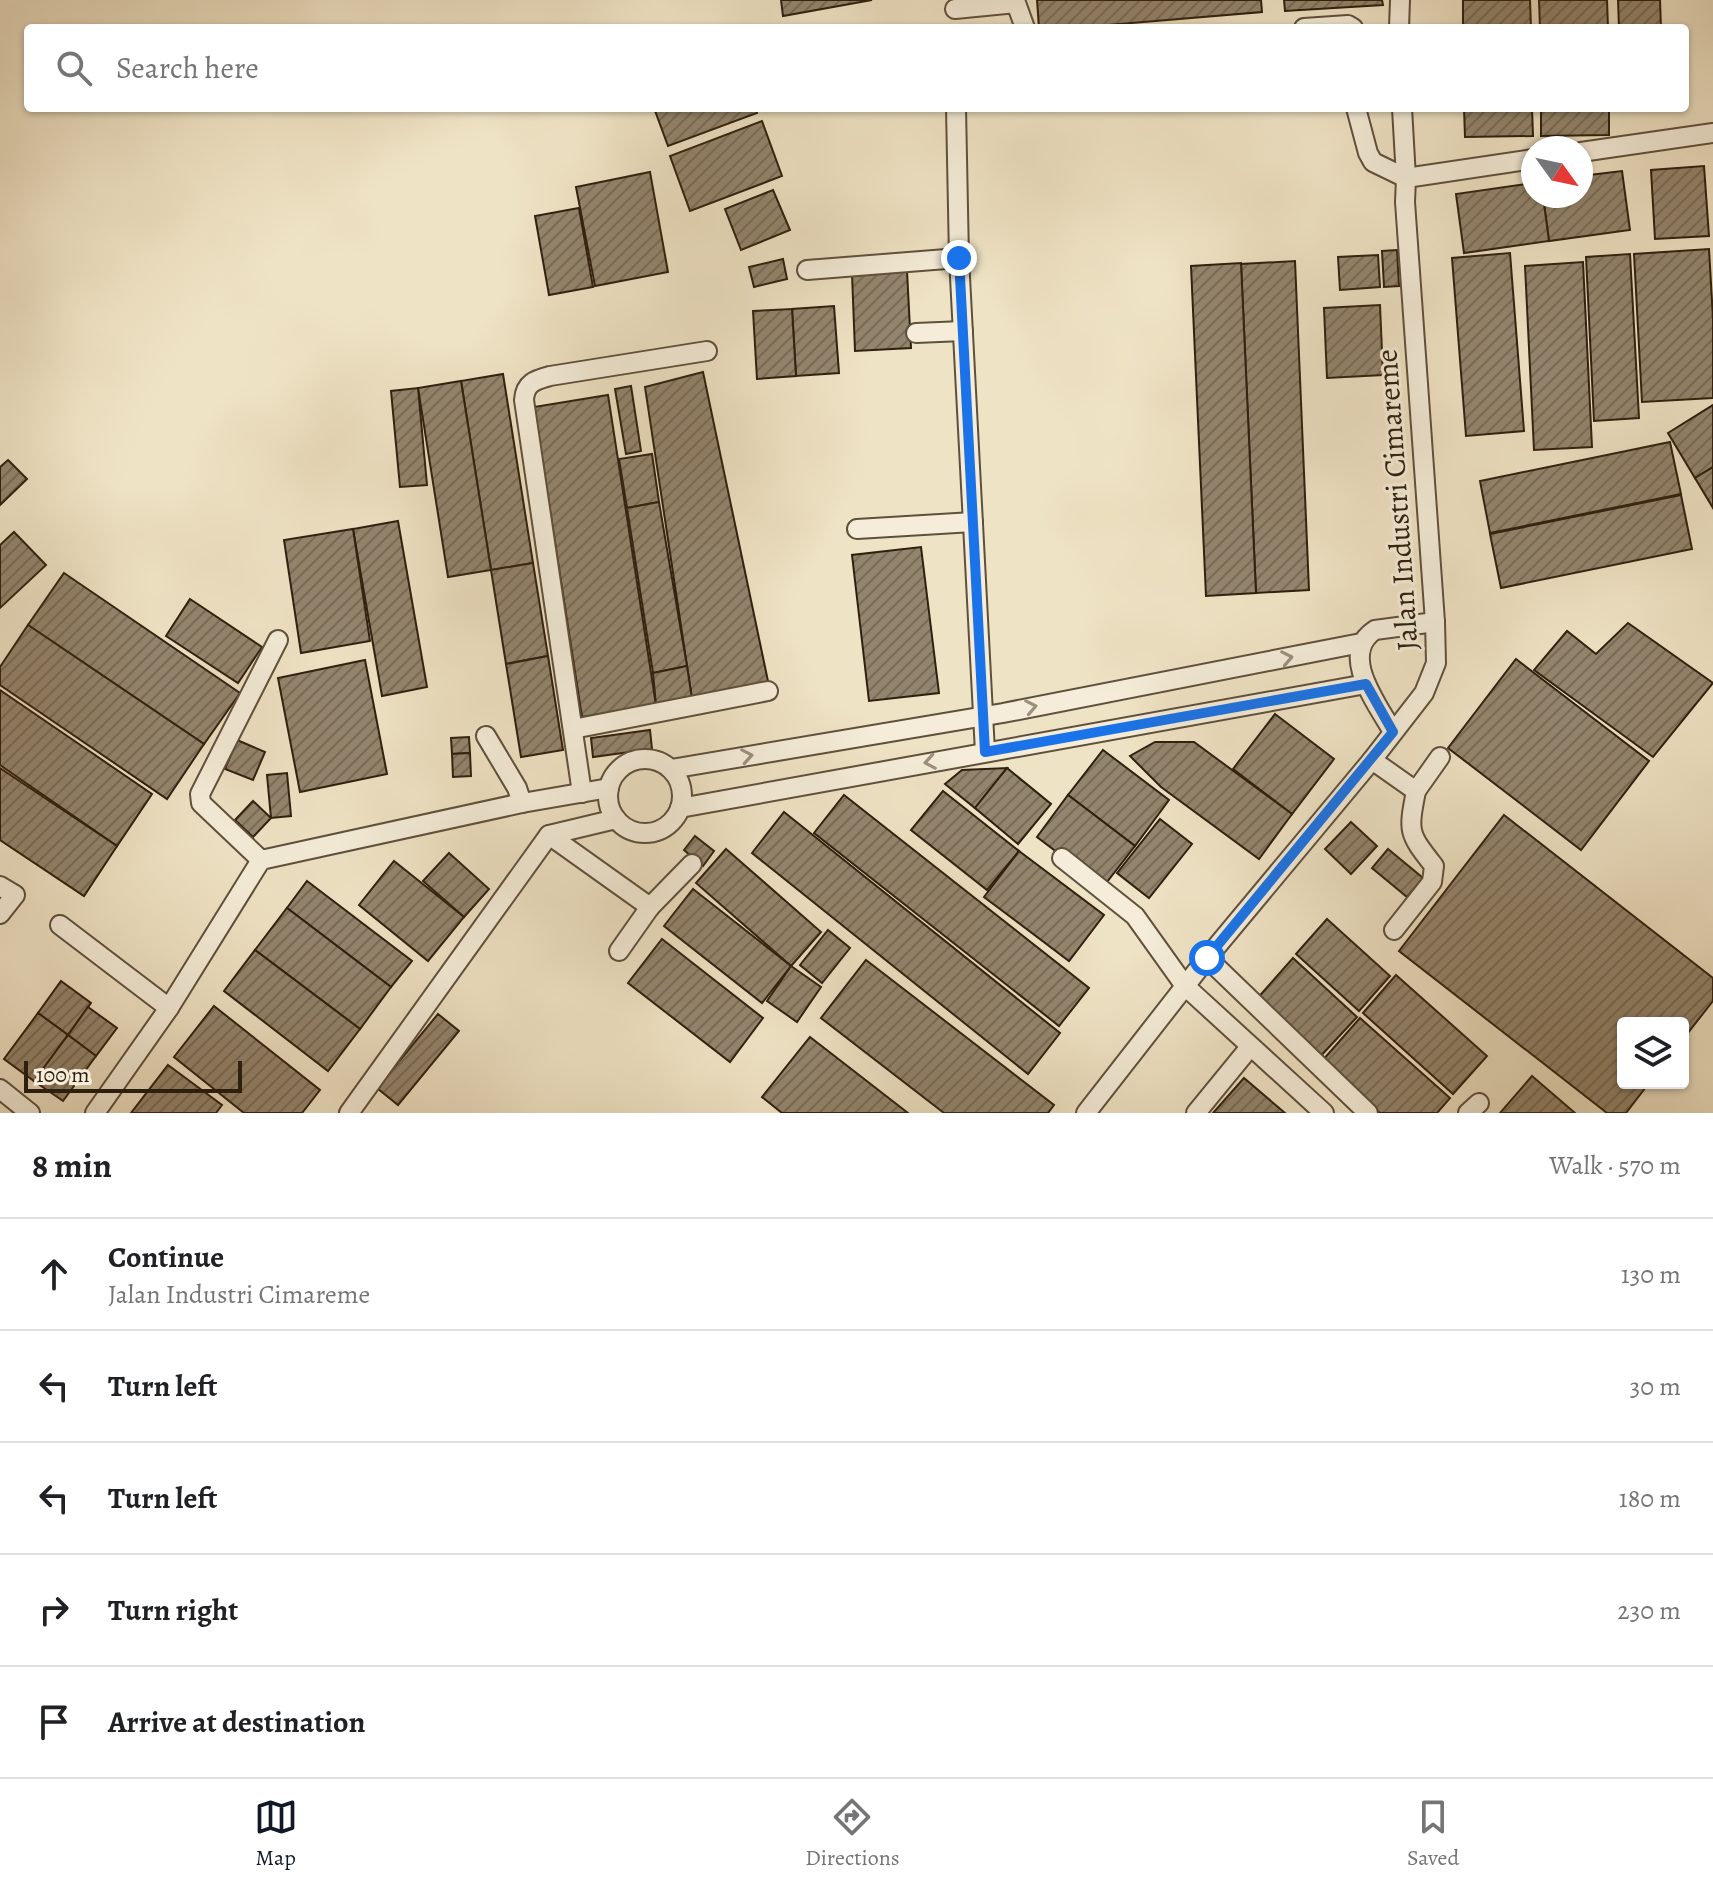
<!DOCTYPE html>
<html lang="en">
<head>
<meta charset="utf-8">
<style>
  :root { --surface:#fff; --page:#f6f6f6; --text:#202124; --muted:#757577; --line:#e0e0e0; --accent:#111827 }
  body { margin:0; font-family:Alegreya,serif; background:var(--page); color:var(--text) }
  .controls { position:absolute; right:24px; bottom:24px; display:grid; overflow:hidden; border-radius:8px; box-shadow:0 2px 6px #0004 }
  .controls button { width:72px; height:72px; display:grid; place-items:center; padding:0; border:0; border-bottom:2px solid var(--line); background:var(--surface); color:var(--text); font:40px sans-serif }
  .compass { position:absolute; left:1521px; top:136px; width:72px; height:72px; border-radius:50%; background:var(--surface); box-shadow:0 2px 6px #0004; rotate:123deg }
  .scale { position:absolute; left:24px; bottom:20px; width:218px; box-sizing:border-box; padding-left:8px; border:4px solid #2f1f0e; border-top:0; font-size:22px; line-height:28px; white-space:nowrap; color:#2f1f0e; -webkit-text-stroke:6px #f5edd9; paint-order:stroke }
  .stop { position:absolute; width:24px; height:24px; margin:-18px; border:6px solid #1a73e8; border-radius:50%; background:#fff }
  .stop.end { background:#1a73e8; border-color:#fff; box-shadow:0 2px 8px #0008 }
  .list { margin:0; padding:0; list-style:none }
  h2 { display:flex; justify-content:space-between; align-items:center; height:104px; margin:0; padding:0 32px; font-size:34px }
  h2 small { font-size:26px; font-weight:400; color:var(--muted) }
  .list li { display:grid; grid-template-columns:52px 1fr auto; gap:24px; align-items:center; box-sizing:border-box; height:112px; padding:0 32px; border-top:2px solid var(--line) }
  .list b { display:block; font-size:30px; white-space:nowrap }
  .list p { margin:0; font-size:26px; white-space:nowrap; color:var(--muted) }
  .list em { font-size:26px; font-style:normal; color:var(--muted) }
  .icon { flex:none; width:44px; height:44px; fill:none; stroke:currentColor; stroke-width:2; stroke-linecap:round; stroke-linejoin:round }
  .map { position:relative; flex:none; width:1713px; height:1113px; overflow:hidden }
  .search { position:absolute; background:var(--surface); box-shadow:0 2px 6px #0004; left:24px; right:24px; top:24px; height:88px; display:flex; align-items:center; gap:20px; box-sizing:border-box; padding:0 28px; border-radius:8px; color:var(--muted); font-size:30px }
  .sheet { height:664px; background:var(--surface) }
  nav { display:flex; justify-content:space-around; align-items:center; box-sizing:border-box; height:112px; border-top:2px solid var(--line); background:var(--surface); font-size:22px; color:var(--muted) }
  nav a { display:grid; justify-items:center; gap:4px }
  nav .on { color:var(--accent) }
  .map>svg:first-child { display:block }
  .building { fill:url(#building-hatch); stroke:#2f1f0e; stroke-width:2 }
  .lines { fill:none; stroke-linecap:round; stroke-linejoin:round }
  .minor-casing { stroke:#5f503c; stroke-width:22 }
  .minor { stroke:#f5edd9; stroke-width:18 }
  .oneway { stroke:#9c907e }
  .route { stroke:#1a73e8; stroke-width:10 }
  .labels { text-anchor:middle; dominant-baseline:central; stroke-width:6; stroke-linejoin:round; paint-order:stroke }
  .street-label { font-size:30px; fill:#2f1f0e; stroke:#f5edd9 }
</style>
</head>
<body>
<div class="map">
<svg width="1713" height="1113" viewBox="0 0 1713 1113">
  <defs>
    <pattern id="building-hatch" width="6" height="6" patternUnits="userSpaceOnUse" patternTransform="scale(2)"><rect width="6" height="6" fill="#93856d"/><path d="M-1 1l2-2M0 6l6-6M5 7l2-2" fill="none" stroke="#786c58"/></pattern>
  </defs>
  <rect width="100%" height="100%" fill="#efe3c5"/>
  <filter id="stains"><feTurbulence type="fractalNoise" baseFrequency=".0025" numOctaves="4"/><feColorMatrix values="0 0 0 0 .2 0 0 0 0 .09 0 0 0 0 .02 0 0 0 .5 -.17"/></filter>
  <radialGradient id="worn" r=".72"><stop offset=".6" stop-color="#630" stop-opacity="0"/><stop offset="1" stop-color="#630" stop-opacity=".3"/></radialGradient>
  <g class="building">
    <path d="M781,0H872L783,16Z"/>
    <path d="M1037,0H1261L1262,12L1072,28H1039Z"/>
    <path d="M1284,0H1382L1383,5L1285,11Z"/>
    <path d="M1463,0H1530L1531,28H1463Z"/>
    <path d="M1539,0H1607L1608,28H1540Z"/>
    <path d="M1618,0H1660L1661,28H1619Z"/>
    <path d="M654,108H755L757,113L668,146Z"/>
    <path d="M1464,108H1532L1533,136L1465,137Z"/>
    <path d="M1541,108H1609V135L1541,136Z"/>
    <path d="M762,121L782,176L690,211L670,156Z"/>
    <path d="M1704,166L1709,236L1655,239L1651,170Z"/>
    <path d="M1622,171L1630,230L1549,241L1543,196H1581V176Z"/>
    <path d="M650,172L668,272L595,286L576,187Z"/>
    <path d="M1533,183V196H1543L1549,241L1464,253L1456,194Z"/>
    <path d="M773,190L790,230L741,250L725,209Z"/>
    <path d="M579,208L593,287L549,295L535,216Z"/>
    <path d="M1709,249L1713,318V398L1642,402L1634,254Z"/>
    <path d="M1397,250L1399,286L1384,287L1382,251Z"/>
    <path d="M1510,253L1524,431L1466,436L1452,258Z"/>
    <path d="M1630,254L1639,418L1594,421L1586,257Z"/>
    <path d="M1378,255L1380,287L1340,290L1338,257Z"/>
    <path d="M783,259L787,279L754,287L749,267Z"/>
    <path d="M1295,261L1309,590L1256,593L1241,264Z"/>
    <path d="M1583,262L1592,447L1534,450L1525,266Z"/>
    <path d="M1241,263L1256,593L1206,596L1191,266Z"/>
    <path d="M907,271L911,348L855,351L852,274Z"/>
    <path d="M1380,305L1383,375L1327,378L1324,308Z"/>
    <path d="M834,306L839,373L796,376L792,309Z"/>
    <path d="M792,309L796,376L757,379L753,311Z"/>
    <path d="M703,372L769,686L692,699L645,387Z"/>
    <path d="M503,374L533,563L491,570L461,381Z"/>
    <path d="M461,381L491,570L448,577L418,388Z"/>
    <path d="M631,386L641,451L626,454L615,389Z"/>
    <path d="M418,388L427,485L400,487L391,391Z"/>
    <path d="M608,395L656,705L582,717L534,407Z"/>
    <path d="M1713,405V467L1695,478L1668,433Z"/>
    <path d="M1670,442L1681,494L1490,533L1480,481Z"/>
    <path d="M652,454L659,502L627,508L619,459Z"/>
    <path d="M8,460L27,479L0,505V467Z"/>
    <path d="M1713,467V508L1695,478Z"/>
    <path d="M1681,495L1692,549L1501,588L1490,534Z"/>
    <path d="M659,502L687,666L653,673L627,508Z"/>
    <path d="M398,521L427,687L382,696L353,529Z"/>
    <path d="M353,529L370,641L301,653L284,540Z"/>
    <path d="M14,532L46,565L0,608V545Z"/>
    <path d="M921,547L939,693L869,701L852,555Z"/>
    <path d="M533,563L548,656L506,664L491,570Z"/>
    <path d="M64,573L240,693L204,744L28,625Z"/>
    <path d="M190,599L262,647L238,683L166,636Z"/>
    <path d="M1628,623L1713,683L1653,757L1534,670L1567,631L1596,654Z"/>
    <path d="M28,625L204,744L167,799L0,685V667Z"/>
    <path d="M548,656L563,750L521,757L506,664Z"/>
    <path d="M1516,659L1649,761L1581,850L1448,748Z"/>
    <path d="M365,660L387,774L300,792L278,678Z"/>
    <path d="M687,666L692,699L656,705L653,673Z"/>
    <path d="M0,690L152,794L117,846L0,765Z"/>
    <path d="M1275,714L1334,759L1292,814L1233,769Z"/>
    <path d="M650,730L652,749L593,757L591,738Z"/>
    <path d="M469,737L470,753L452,754L451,738Z"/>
    <path d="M237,740L265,752L253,780L225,769Z"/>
    <path d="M1155,742H1194L1292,814L1259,859L1161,787L1130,756Z"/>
    <path d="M1103,750L1169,800L1135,846L1068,795Z"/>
    <path d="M470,753L471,776L453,777L452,754Z"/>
    <path d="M0,768L117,846L84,896L0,840Z"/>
    <path d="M1007,768L975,808L945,784L962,770Z"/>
    <path d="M1007,768L1051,804L1018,844L975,808Z"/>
    <path d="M287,773L291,816L271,818L267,775Z"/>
    <path d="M943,791L1019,851L987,890L911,830Z"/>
    <path d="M844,795L1089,988L1059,1026L814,833Z"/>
    <path d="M1068,795L1135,846L1103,887L1037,837Z"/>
    <path d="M253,801L271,818L253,837L235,820Z"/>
    <path d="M784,812L1060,1033L1028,1074L752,853Z"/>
    <path d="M1504,815L1713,978V1001L1683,1039V1023H1623V1083H1649L1626,1113H1607L1399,951Z"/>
    <path d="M1160,819L1192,844L1149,898L1117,873Z"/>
    <path d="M1351,822L1377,846L1351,874L1325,849Z"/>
    <path d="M695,836L714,851L703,866L684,850Z"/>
    <path d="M726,849L821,932L791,966L696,883Z"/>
    <path d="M1388,849L1423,878L1407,897L1372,868Z"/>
    <path d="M1019,851L1104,915L1069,961L984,897Z"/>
    <path d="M449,853L489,889L464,917L423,881Z"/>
    <path d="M394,861L464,917L428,961L359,905Z"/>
    <path d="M307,881L412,961L391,987L287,908Z"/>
    <path d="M693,889L791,966L762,1003L664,926Z"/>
    <path d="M287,908L391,987L360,1029L255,950Z"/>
    <path d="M1327,919L1390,976L1359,1011L1296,954Z"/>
    <path d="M828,930L850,948L822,983L800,965Z"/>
    <path d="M662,939L763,1018L730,1062L628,983Z"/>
    <path d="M255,950L360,1029L328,1071L224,991Z"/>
    <path d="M1293,958L1357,1017L1318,1059L1255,1001Z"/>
    <path d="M866,960L1054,1105L1048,1113H944L821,1018Z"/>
    <path d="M791,966L821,987L797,1022L767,1001Z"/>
    <path d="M1396,975L1487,1056L1453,1094L1363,1013Z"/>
    <path d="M61,981L91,1003L68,1035L38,1013Z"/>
    <path d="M214,1006L320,1090L302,1113H244L174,1057Z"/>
    <path d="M88,1007L117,1028L96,1056L68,1035Z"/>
    <path d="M38,1013L68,1035L34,1081L4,1059Z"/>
    <path d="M438,1014L459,1031L398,1105L377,1088Z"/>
    <path d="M1360,1018L1450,1098L1437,1113H1380L1322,1061Z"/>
    <path d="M68,1035L96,1056L63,1101L34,1081Z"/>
    <path d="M810,1037L908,1113H782L762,1097Z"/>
    <path d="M168,1065L222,1105L216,1113H131Z"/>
    <path d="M1532,1076L1575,1113H1500Z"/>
    <path d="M1244,1078L1285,1113H1213Z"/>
  </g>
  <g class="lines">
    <defs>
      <g id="minor">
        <path d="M955,9L1016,3L1025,28"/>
        <path d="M1304,28L1348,25L1353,28"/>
        <path d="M1399,28L1400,0"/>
        <path d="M956,108L959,258L985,752"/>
        <path d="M1356,108L1368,153L1373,162L1406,178L1402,108"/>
        <path d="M1581,152L1713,133"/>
        <path d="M807,270L959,258"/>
        <path d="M916,333L963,331"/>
        <path d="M857,529L973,522"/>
        <path d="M573,729L768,691"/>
        <path d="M1393,732C1378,705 1338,654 1375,630L1435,622"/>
        <path d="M486,736L517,788L522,803"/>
        <circle cx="645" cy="796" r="37"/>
        <path d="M1372,760L1416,791L1440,757"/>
        <path d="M671,769L1003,713L1361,643"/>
        <path d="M582,793L524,400C525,383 535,380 550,376L707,351"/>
        <path d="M680,808L1366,684"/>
        <path d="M549,835L650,907L692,864"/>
        <path d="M1062,858L1135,916L1185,986L1324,1113"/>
        <path d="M261,860L201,803L200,794L278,640"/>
        <path d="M0,886L15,895L0,914"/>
        <path d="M60,925L169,1008"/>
        <path d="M1394,930L1432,882L1434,866C1408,833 1408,832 1416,791"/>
        <path d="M619,951L650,907"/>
        <path d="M1207,958L1368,1113"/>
        <path d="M0,1089L30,1113"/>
        <path d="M95,1113L169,1008L261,860L522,803L609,788"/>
        <path d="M349,1113L549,835L616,819"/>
        <path d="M1086,1113L1207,958L1372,760L1424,693L1436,663L1435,622L1405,202L1406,178L1533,159"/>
        <path d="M1196,1113L1250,1047"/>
        <path d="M1468,1113L1479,1103"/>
      </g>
    </defs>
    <use href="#minor" class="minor-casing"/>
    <use href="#minor" class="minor"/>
  </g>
  <defs><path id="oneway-chevron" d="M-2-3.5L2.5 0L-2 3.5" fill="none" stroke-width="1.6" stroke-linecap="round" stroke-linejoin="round" transform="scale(2)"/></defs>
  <g class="oneway">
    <use href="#oneway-chevron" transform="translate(1287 658) rotate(-11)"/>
    <use href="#oneway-chevron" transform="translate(1031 707) rotate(-11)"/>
    <use href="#oneway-chevron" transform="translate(747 756) rotate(-10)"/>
    <use href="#oneway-chevron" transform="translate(930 762) rotate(170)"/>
  </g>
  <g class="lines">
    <path class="route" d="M959,258L985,752L1366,684L1393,732L1207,958"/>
  </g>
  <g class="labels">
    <g class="street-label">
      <text transform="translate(1397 500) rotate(-94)">Jalan Industri Cimareme</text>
    </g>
  </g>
  <rect width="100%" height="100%" filter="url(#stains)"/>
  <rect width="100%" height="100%" fill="url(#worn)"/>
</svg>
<div class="controls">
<button><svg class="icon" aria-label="layers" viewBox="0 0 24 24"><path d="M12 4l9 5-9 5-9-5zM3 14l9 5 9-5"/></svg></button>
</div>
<svg class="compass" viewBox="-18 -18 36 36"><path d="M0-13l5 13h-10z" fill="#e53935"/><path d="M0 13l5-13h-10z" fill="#757577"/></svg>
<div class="scale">100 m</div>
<div class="stop" style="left:1207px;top:958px"></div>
<div class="stop end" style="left:959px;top:258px"></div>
<div class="search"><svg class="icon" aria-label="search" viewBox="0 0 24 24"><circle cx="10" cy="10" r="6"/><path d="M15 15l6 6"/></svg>Search here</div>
</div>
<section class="sheet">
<h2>8 min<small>Walk · 570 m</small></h2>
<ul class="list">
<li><svg class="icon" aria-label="ahead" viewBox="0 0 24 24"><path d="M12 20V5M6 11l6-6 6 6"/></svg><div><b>Continue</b><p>Jalan Industri Cimareme</p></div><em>130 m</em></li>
<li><svg class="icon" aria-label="left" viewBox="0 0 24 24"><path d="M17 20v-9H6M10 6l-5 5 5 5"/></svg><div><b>Turn left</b></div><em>30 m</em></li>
<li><svg class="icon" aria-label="left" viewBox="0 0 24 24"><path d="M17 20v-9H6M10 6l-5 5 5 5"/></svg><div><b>Turn left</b></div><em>180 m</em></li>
<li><svg class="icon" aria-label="right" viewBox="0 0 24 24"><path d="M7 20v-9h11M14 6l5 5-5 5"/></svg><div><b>Turn right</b></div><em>230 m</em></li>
<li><svg class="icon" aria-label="arrive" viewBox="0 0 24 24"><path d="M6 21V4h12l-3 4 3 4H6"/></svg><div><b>Arrive at destination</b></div></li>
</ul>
</section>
<nav>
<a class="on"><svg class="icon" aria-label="map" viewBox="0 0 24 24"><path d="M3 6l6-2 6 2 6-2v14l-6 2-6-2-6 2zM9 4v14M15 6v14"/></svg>Map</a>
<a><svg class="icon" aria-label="directions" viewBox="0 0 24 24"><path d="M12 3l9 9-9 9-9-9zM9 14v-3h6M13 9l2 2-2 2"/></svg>Directions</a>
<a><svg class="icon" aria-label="saved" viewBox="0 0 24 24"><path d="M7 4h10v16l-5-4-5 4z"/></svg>Saved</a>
</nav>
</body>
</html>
